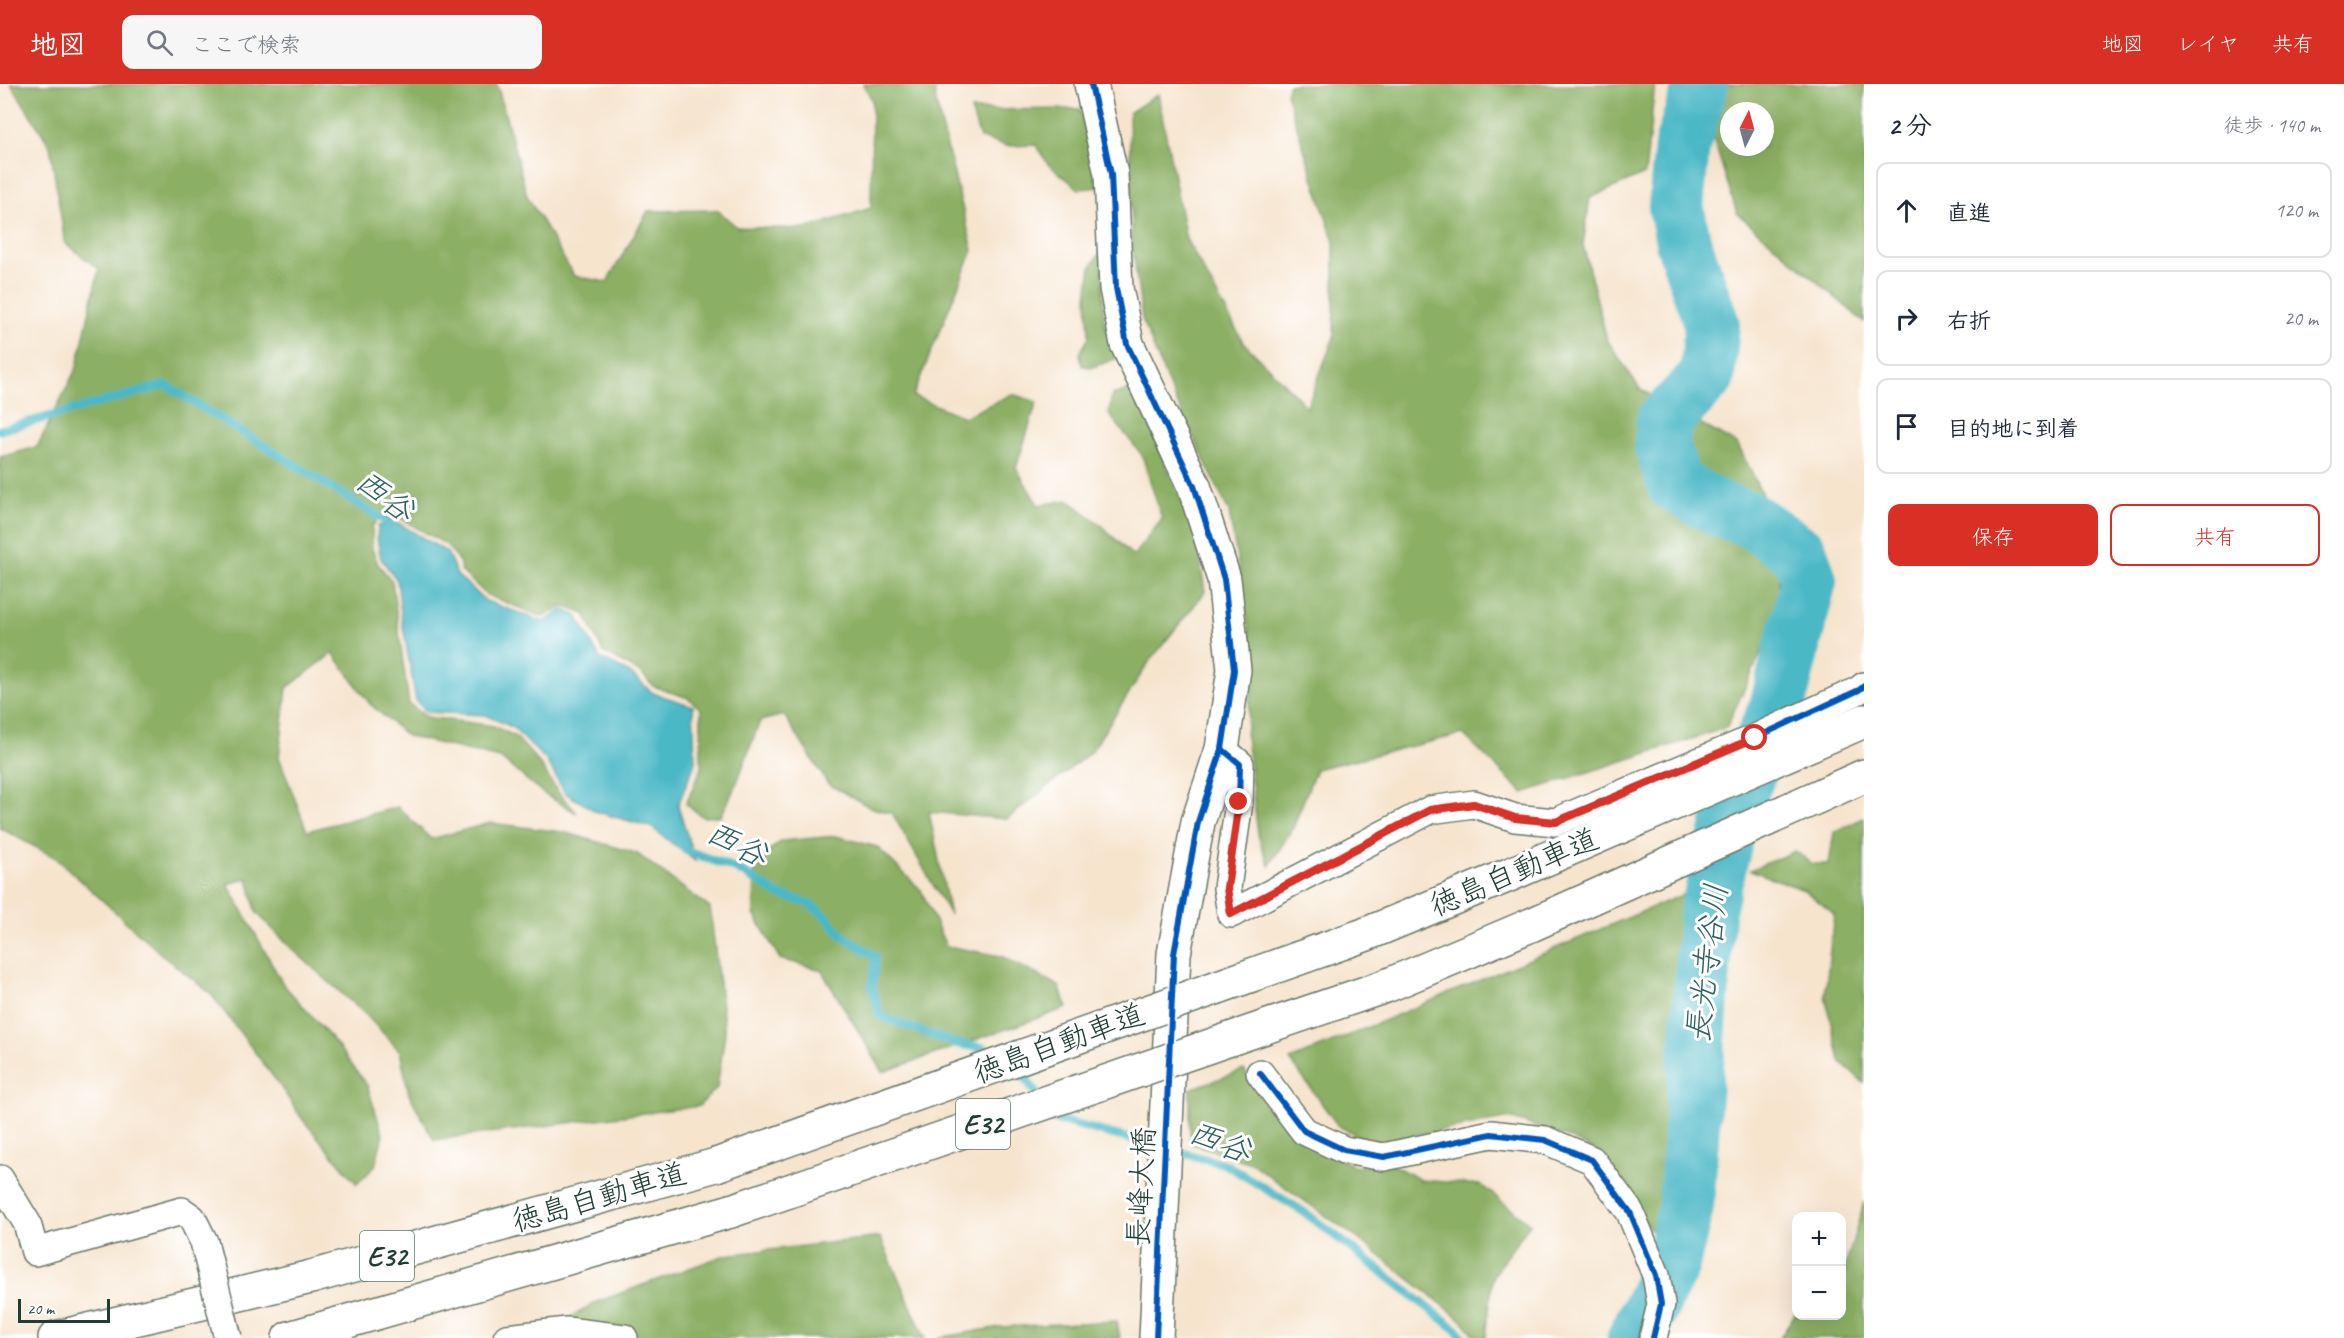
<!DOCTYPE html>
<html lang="ja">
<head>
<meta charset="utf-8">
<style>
  :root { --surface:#fff; --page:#f6f6f7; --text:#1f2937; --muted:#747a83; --line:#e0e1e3; --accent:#d93025 }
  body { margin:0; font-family:Caveat,"Klee One",sans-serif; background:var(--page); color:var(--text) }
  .controls { position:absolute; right:18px; bottom:18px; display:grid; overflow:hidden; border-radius:12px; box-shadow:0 6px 24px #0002 }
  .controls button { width:54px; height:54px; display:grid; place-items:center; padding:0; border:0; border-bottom:2px solid var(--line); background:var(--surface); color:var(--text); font:30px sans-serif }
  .compass { position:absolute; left:1720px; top:18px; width:54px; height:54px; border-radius:50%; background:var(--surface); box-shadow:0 6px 24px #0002; rotate:6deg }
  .scale { position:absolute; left:18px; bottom:15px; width:92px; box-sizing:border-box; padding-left:6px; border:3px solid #1f3d34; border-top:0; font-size:16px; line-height:21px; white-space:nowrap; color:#1f3d34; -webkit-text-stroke:4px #fff; paint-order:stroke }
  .stop { position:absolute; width:18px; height:18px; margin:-14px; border:4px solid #d93025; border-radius:50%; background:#fff }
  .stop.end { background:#d93025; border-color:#fff; box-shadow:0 2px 6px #0008 }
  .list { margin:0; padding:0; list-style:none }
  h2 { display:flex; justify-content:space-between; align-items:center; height:78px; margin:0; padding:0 24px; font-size:26px }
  h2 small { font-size:20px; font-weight:400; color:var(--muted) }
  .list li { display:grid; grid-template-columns:39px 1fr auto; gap:18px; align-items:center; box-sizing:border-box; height:96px; margin:0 12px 12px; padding:0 12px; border:2px solid var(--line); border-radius:12px }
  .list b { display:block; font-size:22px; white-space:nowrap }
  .list em { font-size:20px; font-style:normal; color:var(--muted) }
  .actions { display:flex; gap:12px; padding:18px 24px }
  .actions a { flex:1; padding:14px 0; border:2px solid var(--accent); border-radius:12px; text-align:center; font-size:21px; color:var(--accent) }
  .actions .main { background:var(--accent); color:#fff }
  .icon { flex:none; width:33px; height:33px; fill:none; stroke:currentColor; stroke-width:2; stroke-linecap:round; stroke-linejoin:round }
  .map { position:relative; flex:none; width:1864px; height:1254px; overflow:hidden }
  header { display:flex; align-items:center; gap:36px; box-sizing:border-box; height:84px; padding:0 30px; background:var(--accent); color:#fff }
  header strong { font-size:28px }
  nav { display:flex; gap:33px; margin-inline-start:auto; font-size:21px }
  .search { width:420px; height:54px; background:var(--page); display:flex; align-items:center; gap:15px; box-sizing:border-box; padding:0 21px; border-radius:12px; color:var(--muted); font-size:22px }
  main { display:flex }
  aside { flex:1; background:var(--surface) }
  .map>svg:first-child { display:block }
  .forest { fill:#8baf63; stroke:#55764c; stroke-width:1.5; fill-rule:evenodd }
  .water { fill:#4bb8c6; stroke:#357a7d; stroke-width:1.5 }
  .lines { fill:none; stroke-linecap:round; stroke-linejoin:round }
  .stream { stroke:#4bb8c6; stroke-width:9 }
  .river { stroke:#4bb8c6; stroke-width:56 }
  .street-casing { stroke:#6a776a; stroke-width:30 }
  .secondary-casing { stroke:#6a776a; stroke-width:36 }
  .highway-casing { stroke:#6a776a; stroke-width:36 }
  .street { stroke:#fff; stroke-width:27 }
  .secondary { stroke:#fff; stroke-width:33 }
  .highway { stroke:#fff; stroke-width:33 }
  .street-bridge-casing { stroke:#6a776a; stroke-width:30; stroke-linecap:butt }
  .highway-bridge-casing { stroke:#6a776a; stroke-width:36; stroke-linecap:butt }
  .street-bridge { stroke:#fff; stroke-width:27 }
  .highway-bridge { stroke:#fff; stroke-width:33 }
  .cycleway-casing { stroke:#fff; stroke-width:10 }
  .cycleway { stroke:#0057b8; stroke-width:6 }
  .route { stroke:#d93025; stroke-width:8 }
  .labels { text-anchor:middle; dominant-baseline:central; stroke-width:6; stroke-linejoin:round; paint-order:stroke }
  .shield { fill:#fff; stroke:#627771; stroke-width:1.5 }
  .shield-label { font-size:28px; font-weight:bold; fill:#1f3d34 }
  .street-label { font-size:30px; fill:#1f3d34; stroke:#fff }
  .water-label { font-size:32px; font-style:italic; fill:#2c6260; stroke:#fff }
</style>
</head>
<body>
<header>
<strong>地図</strong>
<div class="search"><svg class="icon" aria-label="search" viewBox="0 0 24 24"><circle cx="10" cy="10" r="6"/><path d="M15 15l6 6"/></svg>ここで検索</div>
<nav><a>地図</a><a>レイヤ</a><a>共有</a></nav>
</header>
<main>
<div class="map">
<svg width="1864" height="1254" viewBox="0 0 1864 1254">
  <rect width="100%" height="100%" fill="#fff"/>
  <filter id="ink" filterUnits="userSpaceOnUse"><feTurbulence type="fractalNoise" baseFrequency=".0167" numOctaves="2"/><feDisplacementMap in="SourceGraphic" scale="12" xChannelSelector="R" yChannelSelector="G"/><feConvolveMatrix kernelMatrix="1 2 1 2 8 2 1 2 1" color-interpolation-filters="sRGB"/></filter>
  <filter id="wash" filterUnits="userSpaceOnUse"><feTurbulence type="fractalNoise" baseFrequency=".008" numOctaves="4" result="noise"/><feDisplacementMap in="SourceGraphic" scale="24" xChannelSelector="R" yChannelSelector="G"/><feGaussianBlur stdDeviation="1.35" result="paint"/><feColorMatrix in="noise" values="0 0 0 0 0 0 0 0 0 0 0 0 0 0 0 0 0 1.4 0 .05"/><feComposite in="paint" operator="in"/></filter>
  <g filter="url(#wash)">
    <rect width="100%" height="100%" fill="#f6e4cd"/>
    <g class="forest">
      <path d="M11,0H497L527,112L574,192L607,198L648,127L717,126L737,143L805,145L871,124L872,16L863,0H934L936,19L973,166L913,312L964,333L1012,310L1037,318L1016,384L1038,421L1068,416L1100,440L1133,472L1162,435L1142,371L1109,330L1112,311L1134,304L1197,455L1205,508L1149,578L1091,668L1007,735L929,728L950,831L892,729L872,724L828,700L784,631L760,637L736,701L721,732L703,733L686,720L701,685V625L688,614L653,602L641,589L603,568L585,530L562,522L543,533L487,511L461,487L460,479L447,461L400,434L376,437L372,443V465L378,480L392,497L409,620L427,633L494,642L516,653L540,680L557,707L577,729L544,710L500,674L407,652L370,620L333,569L287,604L279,673L307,747L398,723L431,755L490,739L563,748L636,769L710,824L725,949L717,1004L699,1022L434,1056L409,1010L400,967L366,931L292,865L256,828L248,794L228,800L283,900L333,956L367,1001L383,1051L375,1082L357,1100L303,1036L278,999L211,910L160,869L56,774L0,744V373L37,363L77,283L99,185L65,159L50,62Z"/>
      <path d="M1289,0H1655L1645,90L1590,114L1583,161L1607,256L1640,305L1738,361L1768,423L1779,483V531L1726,644L1523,709L1463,650L1316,685L1293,744L1269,782L1258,751L1246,652L1254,576L1229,428L1170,304L1142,235L1132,157L1129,29L1158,10L1186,155L1244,259L1307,323L1334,253V158L1286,9Z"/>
      <path d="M1729,0H1864V238L1737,129L1711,47ZM1729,27H1765V63H1729Z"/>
      <path d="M1080,25L1100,103L1079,105L1048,80L1036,61L1007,62L980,54L971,26Z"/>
      <path d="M1102,167L1104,238L1118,274L1093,283L1082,282L1080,269L1089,253L1087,213L1091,182Z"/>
      <path d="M1864,734V999L1840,977L1825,911L1834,830L1804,806L1750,786L1795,767L1813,780H1829L1834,748Z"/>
      <path d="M836,752L877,763L921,806L946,862L1001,872L1059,902L1067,924L883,988L821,886L780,875L754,830L755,777L782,757Z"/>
      <path d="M1689,808L1672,1101L1658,1158L1604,1071L1567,1053L1510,1034L1372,1059L1338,1042L1290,976Z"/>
      <path d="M1244,986L1289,1048L1318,1066L1355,1082L1391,1080L1421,1096L1481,1101L1530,1140L1493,1191L1486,1254H1477L1463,1237L1357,1154L1251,1079L1190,1059V1005Z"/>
      <path d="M1864,1118V1254H1780L1796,1228V1232H1842V1194Z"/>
      <path d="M880,1153L925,1254H538L594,1219L725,1171Z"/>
      <path d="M1117,1237L1120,1254H937L1000,1243Z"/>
    </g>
    <path class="water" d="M398,439L447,468L457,491L486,517L544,538L562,525L577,532L600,574L630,589L653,609L693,622L695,679L678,721L695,777L651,743L597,728L565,709L546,676L512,643L485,631L427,628L416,617L402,537L397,496L381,475L377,454L378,442Z"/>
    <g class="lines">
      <g class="stream">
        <path d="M0,346L166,301L390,440L397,449"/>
        <path d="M683,762L688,767L737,785L779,811L808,819L825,831L842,851L876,873L872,902L880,932L953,959L984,964L996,973"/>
        <path d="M1012,985L1027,996L1039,1014"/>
        <path d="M1047,1025L1054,1035L1225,1080L1307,1130L1457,1246L1463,1254"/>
      </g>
      <path class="river" d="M1635,1254L1672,1180L1686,1122L1707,829L1733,725L1777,623L1809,496L1800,469L1749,435L1721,426L1675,401L1662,360L1664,337L1707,292L1712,241L1683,157L1676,122L1682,62L1701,0"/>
    </g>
  </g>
  <g filter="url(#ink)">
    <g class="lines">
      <defs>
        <g id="street">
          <path d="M1222,665L1240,680L1239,718L1227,804L1231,830L1430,726L1474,720L1515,734L1555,738L1755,654L1859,606L1864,602"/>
          <path d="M1260,989L1304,1047L1344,1066L1384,1073L1491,1050L1545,1056L1592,1076L1630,1128L1656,1191L1661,1220L1653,1254"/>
          <path d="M0,1095L27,1139L35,1168L182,1127L192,1134L204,1158"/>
          <path d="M507,1254L567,1247L624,1254"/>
        </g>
        <path id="secondary" d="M1091,0L1111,90L1116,204L1127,260L1194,402L1224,495L1234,586L1222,665L1198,738L1174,870L1156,1254"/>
        <g id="highway">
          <path d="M1218,903L1364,851L1509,791L1864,637"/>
          <path d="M1236,953L1386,902L1531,841L1864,692"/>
          <path d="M55,1254L311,1193L716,1081"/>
          <path d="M289,1254L731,1127"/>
        </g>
      </defs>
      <use href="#street" class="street-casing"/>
      <use href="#secondary" class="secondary-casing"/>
      <use href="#highway" class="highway-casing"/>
      <use href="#street" class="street"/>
      <use href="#secondary" class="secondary"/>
      <use href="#highway" class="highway"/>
      <defs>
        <path id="street-bridge" d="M204,1158L228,1254"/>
        <g id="highway-bridge">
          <path d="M716,1081L1218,903"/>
          <path d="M731,1127L1236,953"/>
        </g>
      </defs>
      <use href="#street-bridge" class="street-bridge-casing"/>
      <use href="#highway-bridge" class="highway-bridge-casing"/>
      <use href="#street-bridge" class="street-bridge"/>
      <use href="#highway-bridge" class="highway-bridge"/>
      <defs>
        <g id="cycleway">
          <path d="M1091,0L1111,90L1116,204L1127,260L1194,402L1224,495L1234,586L1222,665L1198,738L1174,870L1156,1254"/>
          <path d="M1222,665L1240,680L1239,718L1227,804L1231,830L1430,726L1474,720L1515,734L1555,738L1755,654L1859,606L1864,602"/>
          <path d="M1260,989L1304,1047L1344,1066L1384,1073L1491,1050L1545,1056L1592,1076L1630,1128L1656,1191L1661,1220L1653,1254"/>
        </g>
      </defs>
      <use href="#cycleway" class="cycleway-casing"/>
      <use href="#cycleway" class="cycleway"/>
    </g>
  </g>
  <g class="lines" filter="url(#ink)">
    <path class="route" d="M1239,718L1227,804L1231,830L1430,726L1474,720L1515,734L1556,738L1755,654"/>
  </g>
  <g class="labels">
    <g class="shield">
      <rect x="956" y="1015" width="54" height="50" rx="4.5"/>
      <rect x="360" y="1147" width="54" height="50" rx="4.5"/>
    </g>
    <g class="shield-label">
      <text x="983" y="1040">E32</text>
      <text x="387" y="1172">E32</text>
    </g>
    <g class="street-label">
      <text transform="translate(1514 788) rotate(-23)">徳島自動車道</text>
      <text transform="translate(1059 959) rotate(-20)">徳島自動車道</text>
      <text transform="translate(1141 1103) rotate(-87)">長峰大橋</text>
      <text transform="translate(599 1113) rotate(-16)">徳島自動車道</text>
    </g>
    <g class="water-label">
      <text transform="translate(385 412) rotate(37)">西谷</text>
      <text transform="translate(737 760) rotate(26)">西谷</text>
      <text transform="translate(1707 879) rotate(-83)">長光寺谷川</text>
      <text transform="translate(1220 1058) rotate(21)">西谷</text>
    </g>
  </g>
</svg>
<div class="controls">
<button>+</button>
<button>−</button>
</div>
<svg class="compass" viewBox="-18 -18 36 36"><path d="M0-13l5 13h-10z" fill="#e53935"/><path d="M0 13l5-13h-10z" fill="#747a83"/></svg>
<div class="scale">20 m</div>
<div class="stop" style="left:1755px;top:654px"></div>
<div class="stop end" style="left:1239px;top:718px"></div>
</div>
<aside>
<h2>2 分<small>徒歩 · 140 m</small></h2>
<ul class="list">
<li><svg class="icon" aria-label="ahead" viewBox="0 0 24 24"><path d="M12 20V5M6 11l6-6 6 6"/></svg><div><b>直進</b></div><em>120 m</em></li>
<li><svg class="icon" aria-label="right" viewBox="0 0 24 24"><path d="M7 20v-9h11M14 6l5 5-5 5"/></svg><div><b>右折</b></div><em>20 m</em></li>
<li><svg class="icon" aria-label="arrive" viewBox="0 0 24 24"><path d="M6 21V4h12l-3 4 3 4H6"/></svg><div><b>目的地に到着</b></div></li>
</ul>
<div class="actions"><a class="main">保存</a><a>共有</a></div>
</aside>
</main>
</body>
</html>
